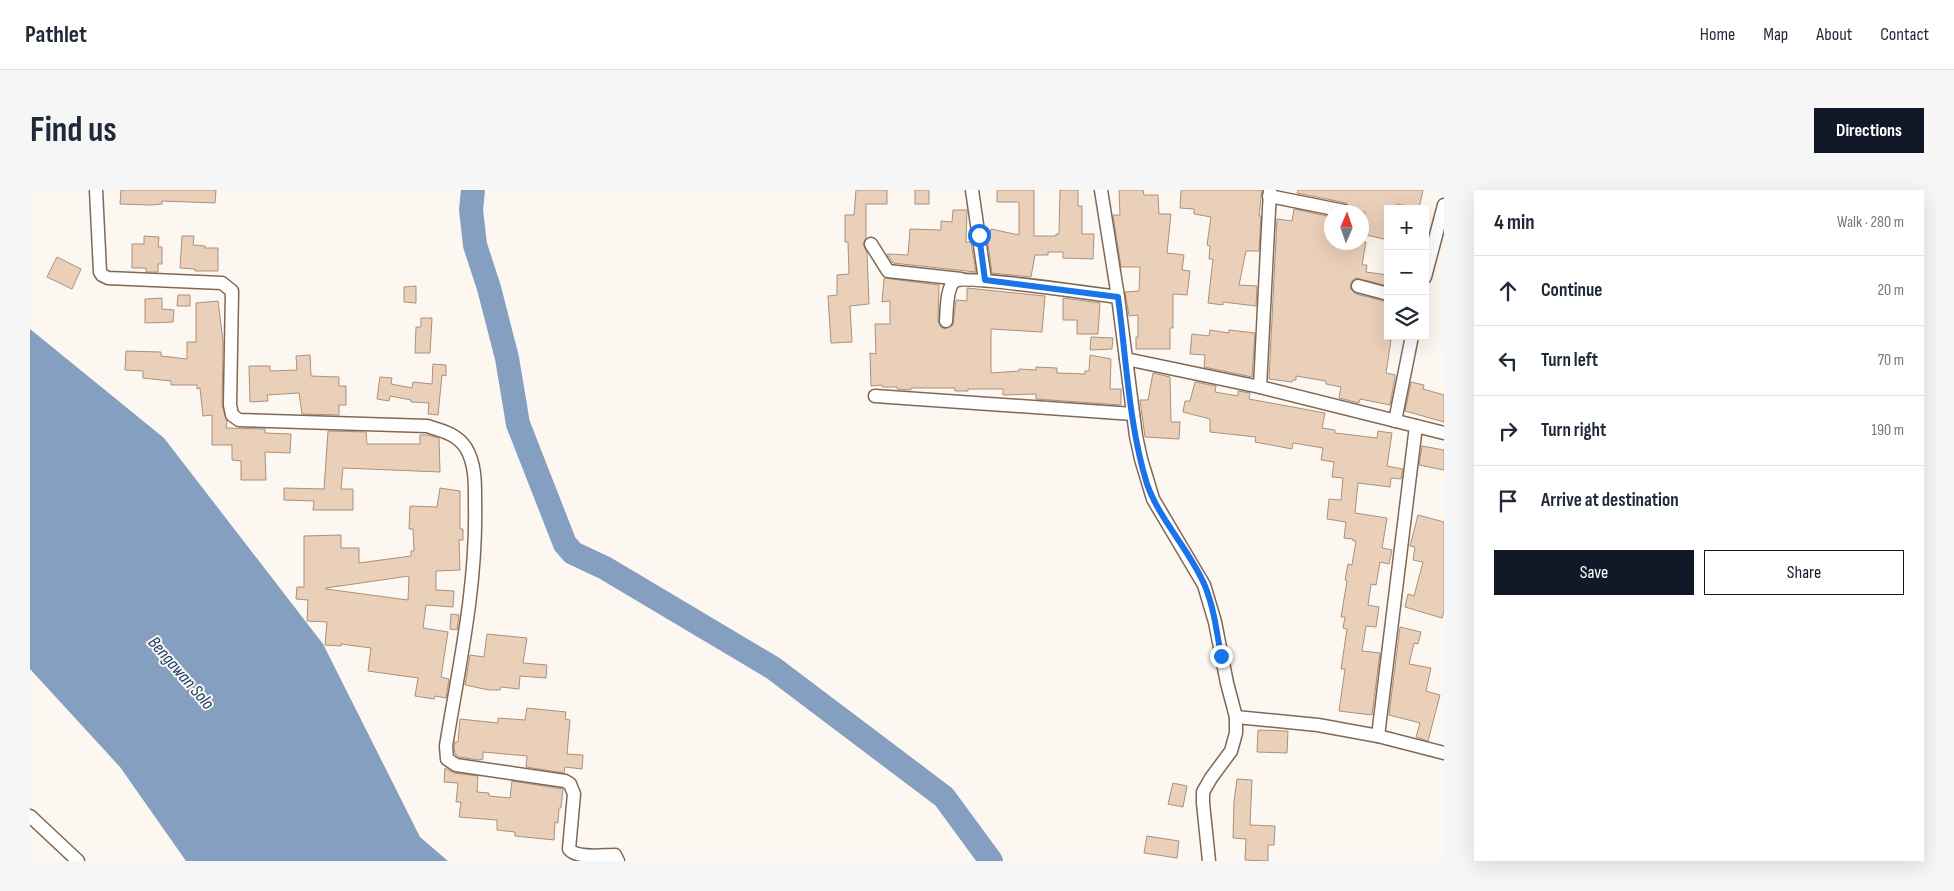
<!DOCTYPE html>
<html lang="en">
<head>
<meta charset="utf-8">
<style>
  :root { --surface:#fff; --page:#f6f6f7; --text:#1f2937; --muted:#747a83; --line:#e0e1e3; --accent:#111827 }
  body { margin:0; font-family:"Sofia Sans Condensed",sans-serif; background:var(--page); color:var(--text) }
  .controls { position:absolute; right:15px; top:15px; display:grid; overflow:hidden; border-radius:0px; box-shadow:0 5px 20px #0002 }
  .controls button { width:45px; height:45px; display:grid; place-items:center; padding:0; border:0; border-bottom:1px solid var(--line); background:var(--surface); color:var(--text); font:25px sans-serif }
  .compass { position:absolute; left:1294px; top:15px; width:45px; height:45px; border-radius:50%; background:var(--surface); box-shadow:0 5px 20px #0002; rotate:2deg }
  .stop { position:absolute; width:15px; height:15px; margin:-11px; border:4px solid #1a73e8; border-radius:50%; background:#fff }
  .stop.end { background:#1a73e8; border-color:#fff; box-shadow:0 1px 5px #0008 }
  .list { margin:0; padding:0; list-style:none }
  h2 { display:flex; justify-content:space-between; align-items:center; height:65px; margin:0; padding:0 20px; font-size:21px }
  h2 small { font-size:16px; font-weight:400; color:var(--muted) }
  .list li { display:grid; grid-template-columns:32px 1fr auto; gap:15px; align-items:center; box-sizing:border-box; height:70px; padding:0 20px; border-top:1px solid var(--line) }
  .list b { display:block; font-size:19px; white-space:nowrap }
  .list em { font-size:16px; font-style:normal; color:var(--muted) }
  .actions { display:flex; gap:10px; padding:15px 20px }
  .actions a { flex:1; padding:11px 0; border:1px solid var(--accent); border-radius:0px; text-align:center; font-size:18px; color:var(--accent) }
  .actions .main { background:var(--accent); color:#fff }
  .icon { flex:none; width:28px; height:28px; fill:none; stroke:currentColor; stroke-width:2; stroke-linecap:round; stroke-linejoin:round }
  .map { position:relative; flex:none; width:1414px; height:671px; overflow:hidden; border-radius:0px }
  header { display:flex; align-items:center; gap:30px; box-sizing:border-box; height:70px; padding:0 25px; background:var(--surface); border-bottom:1px solid var(--line) }
  header strong { font-size:24px }
  nav { display:flex; gap:28px; margin-inline-start:auto; font-size:18px }
  .intro { display:flex; align-items:center; justify-content:space-between; box-sizing:border-box; height:120px; padding:0 30px }
  h1 { margin:0; font-size:35px }
  .button { padding:12px 22px; border-radius:0px; background:var(--accent); color:#fff; font-size:18px; font-weight:700 }
  main { display:flex; gap:30px; padding:0 30px }
  aside { flex:1; background:var(--surface); border-radius:0px; box-shadow:0 5px 20px #0002 }
  .map>svg:first-child { display:block }
  .water { fill:#859fc1 }
  .lines { fill:none; stroke-linecap:round; stroke-linejoin:round }
  .river { stroke:#859fc1; stroke-width:24 }
  .building { fill:#eacfb9; stroke:#aa917c; fill-rule:evenodd }
  .minor-casing { stroke:#816855; stroke-width:15 }
  .minor { stroke:#fff; stroke-width:12 }
  .route { stroke:#1a73e8; stroke-width:6 }
  .labels { text-anchor:middle; dominant-baseline:central; stroke-width:4; stroke-linejoin:round; paint-order:stroke }
  .water-label { font-size:18px; font-style:italic; fill:#1a3f6c; stroke:#fdf7f2 }
</style>
</head>
<body>
<header>
<strong>Pathlet</strong>
<nav><a>Home</a><a>Map</a><a>About</a><a>Contact</a></nav>
</header>
<div class="intro"><h1>Find us</h1><a class="button">Directions</a></div>
<main>
<div class="map">
<svg width="1414" height="671" viewBox="0 0 1414 671">
  <rect width="100%" height="100%" fill="#fdf7f2"/>
  <path class="water" d="M0,139L134,248L293,454L390,647L418,671H156L90,577L0,479Z"/>
  <g class="lines">
    <path class="river" d="M443,0L441,20L445,55L459,98L477,168L488,234L535,354L543,363L575,378L743,478L914,607L961,671"/>
  </g>
  <g class="building">
    <path d="M91,0H186L185,13L132,11V14L121,15L90,14Z"/>
    <path d="M826,0H857V14H836V48L833,54L837,63L839,114L820,116L822,152L801,153L798,106L807,105V85L819,84L818,52H815V25H824Z"/>
    <rect x="885" y="0" width="14" height="14"/>
    <path d="M967,0H1004V46H1026V44H1029L1030,0H1048V16H1052V44H1064L1063,69L1033,68V62H1018V65H1005L1001,87L962,83L958,54L961,39L989,45V12H967Z"/>
    <path d="M1089,0H1113L1114,5H1128L1129,24H1141L1137,63L1154,65L1152,80L1160,81L1157,105L1143,104V138H1140V159H1106V147H1108V125L1099,126L1095,102L1109,101L1110,77H1091L1083,25H1090Z"/>
    <path d="M1151,0H1232L1229,26H1231L1229,61H1216L1209,95L1227,96L1226,116L1193,112V115L1178,113L1183,69H1179L1180,56L1177,55L1181,27L1164,24V19L1150,18Z"/>
    <path d="M1268,0H1393L1389,18L1367,14L1366,18L1361,17L1358,19V50L1332,44L1335,22H1322L1321,18L1316,13L1267,3Z"/>
    <path d="M1264,19L1302,27V52H1336L1332,75H1337L1336,82L1358,85V96L1326,88L1322,91L1320,98L1326,104L1358,112V150H1361L1356,183L1365,185V187L1360,215L1330,209L1329,213L1309,208L1311,197L1296,194V191L1266,186V190H1263L1262,192L1239,189L1247,29L1262,31Z"/>
    <path d="M923,20H937L936,52H941L946,82L863,73L857,64L878,65L880,39L911,40V31L922,32Z"/>
    <path d="M114,46L129,47L128,57H132V74H128V82H116V78H102V54H114Z"/>
    <path d="M152,46H164L163,55L175,56V58H188V81H165V79L150,78Z"/>
    <path d="M27,67L51,79L42,99L17,87Z"/>
    <path d="M854,88L909,95L908,131L911,137L915,139L923,135L926,110L937,111V98L1015,106L1012,142L961,139V183L989,181V179L1006,180V177L1027,178V183L1055,184V181H1059L1060,165L1081,169L1080,199H1091V215L1006,209V204L973,205V199H938V201H925V198H881V200L867,199V197H852V195L841,196L840,163L846,164L845,134H860V111L852,112Z"/>
    <path d="M386,96V113L374,112V97Z"/>
    <path d="M148,105H160V116H147Z"/>
    <path d="M132,108V119L144,120L143,132L115,133V109Z"/>
    <path d="M1033,108L1070,113L1068,144H1047V130H1033Z"/>
    <path d="M188,111L193,151L192,215L197,231L196,238L235,239V243L261,244L260,263L235,262L236,290H211V271L202,270V255H182V225L173,226L170,198L167,199V195H141V191L113,188V181L95,180L96,161L131,162V166L157,169V152H166V113Z"/>
    <path d="M391,128H402L400,163H385L386,137H391Z"/>
    <path d="M1180,140L1199,143V140L1225,143L1222,187L1174,177L1175,165L1160,164L1162,144L1179,146Z"/>
    <path d="M1061,147L1083,148L1082,159L1060,160Z"/>
    <path d="M280,165L281,186L309,187V196H316V215H309V225L272,224L269,203L237,205L238,211L220,212L219,176H240V181L267,180L266,166Z"/>
    <path d="M403,174L416,175V186L412,185L408,225L398,224L399,213L381,212V210L360,206L359,211L347,209L350,187L362,188L361,194L382,198L383,192L402,194Z"/>
    <path d="M1123,183L1140,187L1141,232H1150L1149,249L1115,247L1110,210H1118Z"/>
    <path d="M1165,192L1186,196L1185,202L1208,206V201L1220,203L1219,209L1295,223L1292,238L1305,240V243L1347,248L1348,241L1362,243L1357,276L1373,279L1371,289L1361,288L1360,297L1328,293L1325,323L1357,328L1352,358L1362,360L1359,374L1350,372L1346,395L1341,394L1338,415L1349,417L1346,437L1336,436L1332,461L1350,463L1342,525L1309,521L1315,479H1311L1317,439L1313,438L1315,427H1311L1317,391L1315,390L1318,374L1322,375L1326,351H1323V349L1314,348L1316,332L1297,329L1299,309L1311,310L1313,288L1302,287L1304,272L1291,270L1293,258L1263,253L1262,259L1225,252L1226,247L1180,242V229L1153,222L1155,211H1160Z"/>
    <path d="M1381,192L1394,195L1393,199L1414,205V232L1375,221Z"/>
    <path d="M298,241L336,242L337,254H390V245H397L409,248L410,282L313,278L311,299H323V320H283L284,311L254,310V298L294,299Z"/>
    <path d="M1392,256L1414,260V280L1389,275Z"/>
    <path d="M410,298L430,301V339H433V350H429L430,380L406,381V400L424,401L423,417L396,415L393,438L418,442L411,487L419,489L416,508L405,506L404,509L385,506L388,488L338,481L341,458L311,454V456L295,455L297,432L277,431L278,410L266,409L267,397H274V346L311,345V358H329V373L381,366V361H384L383,339H379L380,316L407,317ZM379,386L378,410L296,399V398Z"/>
    <path d="M1388,325L1414,332V421L1412,428L1375,417L1378,404L1384,406L1393,372L1383,370L1385,357L1380,356Z"/>
    <path d="M421,424L429,425L427,440L420,439Z"/>
    <path d="M1370,437L1391,442L1388,454L1384,453L1379,474L1401,478L1396,501L1410,505L1398,551L1386,547L1390,533L1359,525Z"/>
    <path d="M457,444L497,448L493,473L517,475L516,488L490,486L489,499L471,497L470,500H459L435,495L440,465L454,467Z"/>
    <path d="M497,518L536,522L535,529L540,530L537,564L553,565L552,579L535,577L534,583L496,577L497,566L453,562V569L449,570L429,567L425,564L424,556L425,552H428L430,529L468,533V528L495,530Z"/>
    <path d="M1228,540L1258,541L1257,563L1227,562Z"/>
    <path d="M415,578L424,583L448,586L447,602L459,603V606L480,608L482,591L533,599L531,618H529L528,633L525,632L524,650L485,646V642L467,640V630L429,627L431,612H426L428,593L414,592Z"/>
    <path d="M1207,589L1222,590L1220,635L1245,636L1244,655H1238V671L1215,670L1216,649L1203,648L1204,612Z"/>
    <path d="M1143,593L1157,596L1153,617L1138,614Z"/>
    <path d="M1117,646L1149,651L1147,668L1114,663Z"/>
  </g>
  <g class="lines">
    <defs>
      <g id="minor">
        <path d="M66,0L70,82L72,85L78,88L192,93L202,101L200,215L202,225L209,230L397,236C413,241 427,244 436,258C446,275 445,295 445,314C447,396 429,476 416,556L417,569L426,575L535,591L540,594L544,604L539,659C547,669 572,665 585,665L588,671"/>
        <path d="M942,0L955,90"/>
        <path d="M1071,0L1088,107L1106,246L1111,269L1123,309L1174,395L1185,432L1197,493L1206,527V543L1201,561L1181,588L1173,602V613L1179,671"/>
        <path d="M1239,6L1314,21"/>
        <path d="M841,54L858,81L931,89"/>
        <path d="M1395,87L1414,15"/>
        <path d="M1328,96L1358,104"/>
        <path d="M916,131C917,121 916,97 925,91C936,85 1066,104 1088,107"/>
        <path d="M1096,169L1230,197L1414,243"/>
        <path d="M1230,197L1240,0"/>
        <path d="M845,206L1103,224"/>
        <path d="M1365,231L1382,146"/>
        <path d="M1206,527L1288,535L1348,546L1414,563"/>
        <path d="M1348,546L1386,236"/>
        <path d="M0,626L48,671"/>
      </g>
    </defs>
    <use href="#minor" class="minor-casing"/>
    <use href="#minor" class="minor"/>
  </g>
  <g class="lines">
    <path class="route" d="M949,45L955,90L1088,107C1096,166 1099,237 1117,294C1130,331 1160,360 1175,396C1184,418 1187,443 1191,466"/>
  </g>
  <g class="labels">
    <g class="water-label">
      <text transform="translate(151 483) rotate(49)">Bengawan Solo</text>
    </g>
  </g>
</svg>
<div class="controls">
<button>+</button>
<button>−</button>
<button><svg class="icon" aria-label="layers" viewBox="0 0 24 24"><path d="M12 4l9 5-9 5-9-5zM3 14l9 5 9-5"/></svg></button>
</div>
<svg class="compass" viewBox="-18 -18 36 36"><path d="M0-13l5 13h-10z" fill="#e53935"/><path d="M0 13l5-13h-10z" fill="#747a83"/></svg>
<div class="stop" style="left:949px;top:45px"></div>
<div class="stop end" style="left:1191px;top:466px"></div>
</div>
<aside>
<h2>4 min<small>Walk · 280 m</small></h2>
<ul class="list">
<li><svg class="icon" aria-label="ahead" viewBox="0 0 24 24"><path d="M12 20V5M6 11l6-6 6 6"/></svg><div><b>Continue</b></div><em>20 m</em></li>
<li><svg class="icon" aria-label="left" viewBox="0 0 24 24"><path d="M17 20v-9H6M10 6l-5 5 5 5"/></svg><div><b>Turn left</b></div><em>70 m</em></li>
<li><svg class="icon" aria-label="right" viewBox="0 0 24 24"><path d="M7 20v-9h11M14 6l5 5-5 5"/></svg><div><b>Turn right</b></div><em>190 m</em></li>
<li><svg class="icon" aria-label="arrive" viewBox="0 0 24 24"><path d="M6 21V4h12l-3 4 3 4H6"/></svg><div><b>Arrive at destination</b></div></li>
</ul>
<div class="actions"><a class="main">Save</a><a>Share</a></div>
</aside>
</main>
</body>
</html>
